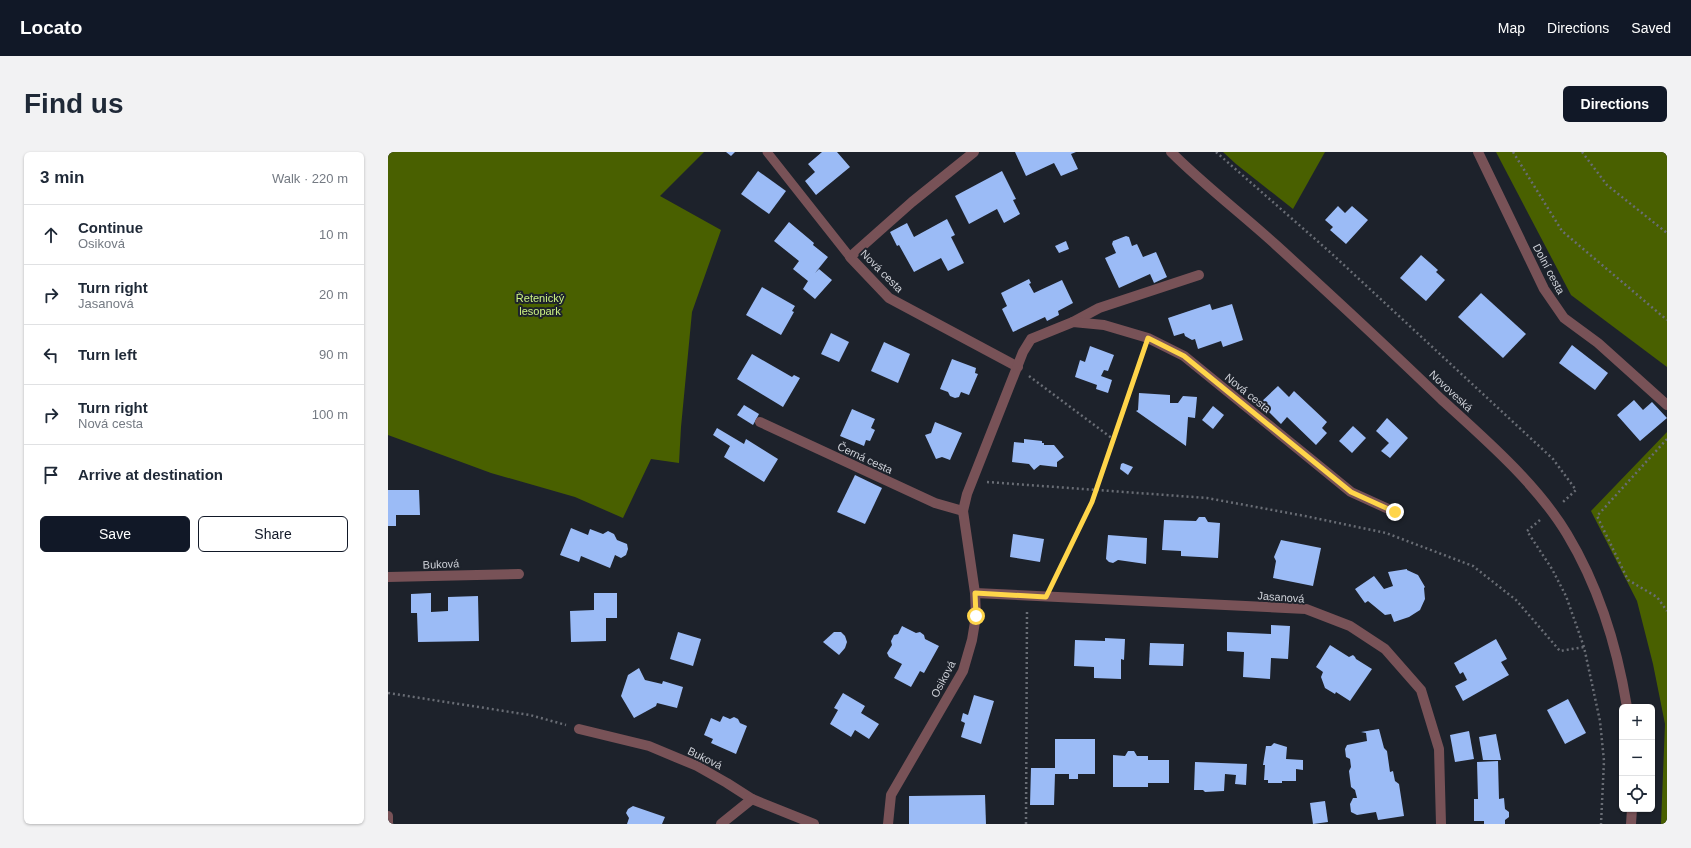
<!DOCTYPE html>
<html lang="en">
<head>
<meta charset="utf-8">
<style>
  :root { --surface:#fff; --page:#f2f2f3; --text:#1f2937; --muted:#747a83; --line:#e0e1e3; --accent:#111827 }
  body { margin:0; font-family:Helvetica,sans-serif; background:var(--page); color:var(--text) }
  .controls { position:absolute; right:12px; bottom:12px; display:grid; overflow:hidden; border-radius:6px; box-shadow:0 1px 3px #0004 }
  .controls button { width:36px; height:36px; display:grid; place-items:center; padding:0; border:0; border-bottom:1px solid var(--line); background:var(--surface); color:var(--text); font:20px sans-serif }
  .stop { position:absolute; width:12px; height:12px; margin:-9px; border:3px solid #ffd54a; border-radius:50%; background:#fff }
  .stop.end { background:#ffd54a; border-color:#fff; box-shadow:0 1px 4px #0008 }
  .list { margin:0; padding:0; list-style:none }
  h2 { display:flex; justify-content:space-between; align-items:center; height:52px; margin:0; padding:0 16px; font-size:17px }
  h2 small { font-size:13px; font-weight:400; color:var(--muted) }
  .list li { display:grid; grid-template-columns:26px 1fr auto; gap:12px; align-items:center; box-sizing:border-box; height:60px; padding:0 16px; border-top:1px solid var(--line) }
  .list b { display:block; font-size:15px; white-space:nowrap }
  .list p { margin:0; font-size:13px; white-space:nowrap; color:var(--muted) }
  .list em { font-size:13px; font-style:normal; color:var(--muted) }
  .actions { display:flex; gap:8px; padding:12px 16px }
  .actions a { flex:1; padding:9px 0; border:1px solid var(--accent); border-radius:6px; text-align:center; font-size:14px; color:var(--accent) }
  .actions .main { background:var(--accent); color:#fff }
  .icon { flex:none; width:22px; height:22px; fill:none; stroke:currentColor; stroke-width:2; stroke-linecap:round; stroke-linejoin:round }
  .map { position:relative; flex:none; width:1279px; height:672px; overflow:hidden; border-radius:6px }
  header { display:flex; align-items:center; gap:24px; box-sizing:border-box; height:56px; padding:0 20px; background:var(--accent); color:#fff }
  header strong { font-size:19px }
  nav { display:flex; gap:22px; margin-inline-start:auto; font-size:14px }
  .intro { display:flex; align-items:center; justify-content:space-between; box-sizing:border-box; height:96px; padding:0 24px }
  h1 { margin:0; font-size:28px }
  .button { padding:10px 18px; border-radius:6px; background:var(--accent); color:#fff; font-size:14px; font-weight:700 }
  main { display:flex; gap:24px; padding:0 24px }
  aside { flex:1; background:var(--surface); border-radius:6px; box-shadow:0 1px 3px #0004 }
  .map>svg:first-child { display:block }
  .forest { fill:#496000 }
  .building { fill:#9bbbf6 }
  .lines { fill:none; stroke-linecap:round; stroke-linejoin:round }
  .path { stroke:#696d75; stroke-width:2.5; stroke-dasharray:2 3; stroke-linecap:butt }
  .lane { stroke:#785257; stroke-width:9 }
  .street { stroke:#785257; stroke-width:10 }
  .route { stroke:#ffd54a; stroke-width:5 }
  .labels { text-anchor:middle; dominant-baseline:central; stroke-width:4; stroke-linejoin:round; paint-order:stroke }
  .street-label { font-size:11px; fill:#ced1d8; stroke:#1d222b }
  .park-label { font-size:11px; fill:#cdf384; stroke:#1d222b }
</style>
</head>
<body>
<header>
<strong>Locato</strong>
<nav><a>Map</a><a>Directions</a><a>Saved</a></nav>
</header>
<div class="intro"><h1>Find us</h1><a class="button">Directions</a></div>
<main>
<aside>
<h2>3 min<small>Walk · 220 m</small></h2>
<ul class="list">
<li><svg class="icon" aria-label="ahead" viewBox="0 0 24 24"><path d="M12 20V5M6 11l6-6 6 6"/></svg><div><b>Continue</b><p>Osiková</p></div><em>10 m</em></li>
<li><svg class="icon" aria-label="right" viewBox="0 0 24 24"><path d="M7 20v-9h11M14 6l5 5-5 5"/></svg><div><b>Turn right</b><p>Jasanová</p></div><em>20 m</em></li>
<li><svg class="icon" aria-label="left" viewBox="0 0 24 24"><path d="M17 20v-9H6M10 6l-5 5 5 5"/></svg><div><b>Turn left</b></div><em>90 m</em></li>
<li><svg class="icon" aria-label="right" viewBox="0 0 24 24"><path d="M7 20v-9h11M14 6l5 5-5 5"/></svg><div><b>Turn right</b><p>Nová cesta</p></div><em>100 m</em></li>
<li><svg class="icon" aria-label="arrive" viewBox="0 0 24 24"><path d="M6 21V4h12l-3 4 3 4H6"/></svg><div><b>Arrive at destination</b></div></li>
</ul>
<div class="actions"><a class="main">Save</a><a>Share</a></div>
</aside>
<div class="map">
<svg width="1279" height="672" viewBox="0 0 1279 672">
  <rect width="100%" height="100%" fill="#1d222b"/>
  <g class="forest">
    <path d="M0,0H316L272,44L333,78L304,160L293,275L291,311L263,307L235,366L187,345L103,321L0,283Z"/>
    <path d="M835,0H937L905,57L848,12Z"/>
    <path d="M1108,0H1279V215L1183,143Z"/>
    <path d="M1279,280V672H1273L1277,572L1265,512L1249,449L1203,359Z"/>
  </g>
  <g class="building">
    <path d="M338,0H347L343,4Z"/>
    <path d="M434,0H449L462,15L428,43L417,29L427,20L420,12Z"/>
    <path d="M627,0H688L683,2L690,17L673,24L666,11L638,24Z"/>
    <path d="M370,19L398,39L381,62L353,42Z"/>
    <path d="M614,19L628,47L625,48L632,62L616,71L609,57L581,72L567,44Z"/>
    <path d="M950,54L957,61L964,54L980,68L958,92L942,78L945,75L937,68Z"/>
    <path d="M559,67L567,83L563,85L576,111L560,119L553,106L526,120L511,93L509,94L502,80L519,71L526,85Z"/>
    <path d="M401,70L426,91L425,93L440,105L427,121L431,117L444,128L427,147L415,137L420,129L405,117L411,109L386,89Z"/>
    <path d="M738,84L741,85L744,94L749,92L755,105L768,100L779,125L766,131L762,122L731,136L717,106L728,101L724,92L725,89Z"/>
    <path d="M678,89L681,97L671,101L667,94Z"/>
    <path d="M1033,103L1050,118L1048,120L1057,128L1038,149L1012,126Z"/>
    <path d="M641,127L643,131L641,132L646,141L674,128L685,151L670,159L671,163L659,169L657,165L625,180L614,157L619,154L613,141Z"/>
    <path d="M374,135L407,154L404,159L406,160L393,183L358,163Z"/>
    <path d="M1093,141L1138,182L1115,206L1070,165Z"/>
    <path d="M822,152L824,158L844,152L855,188L835,195L833,189L810,197L807,187L804,188L797,184L796,181L786,184L780,166Z"/>
    <path d="M443,181L461,190L451,210L433,202Z"/>
    <path d="M496,190L522,202L510,231L483,219Z"/>
    <path d="M1184,193L1220,221L1207,238L1171,211Z"/>
    <path d="M702,194L726,203L720,219L716,218L713,224L724,228L720,241L708,237L709,233L687,225L692,208L697,210Z"/>
    <path d="M364,202L404,225L406,223L412,226L395,255L349,227Z"/>
    <path d="M564,207L588,216L587,221L590,222L581,243L573,240L571,245L567,246L562,244L560,240L552,237Z"/>
    <path d="M890,234L901,245L906,239L939,270L934,276L939,281L928,293L899,265L893,272L872,251Z"/>
    <path d="M751,241L782,243V251H790L795,244L809,245L807,266L800,265L798,294L748,259L750,258Z"/>
    <path d="M1246,248L1255,258L1264,250L1279,266L1252,289L1229,263Z"/>
    <path d="M356,253L371,262L365,273L349,263Z"/>
    <path d="M825,254L836,263L825,277L814,268Z"/>
    <path d="M464,257L487,267L483,276L487,278L482,289L478,288L476,294L452,284Z"/>
    <path d="M999,266L1020,286L1002,306L993,299L1001,291L988,279Z"/>
    <path d="M547,270L574,281L562,308L554,305L548,307L537,283L543,281Z"/>
    <path d="M965,274L978,286L964,301L951,289Z"/>
    <path d="M329,276L356,292L358,287L390,307L376,330L336,305L342,294L325,283Z"/>
    <path d="M636,287L654,289V291H656V293H666L676,305L669,310V315L652,313L646,318L641,312L624,310L626,290L636,291Z"/>
    <path d="M735,311L745,315L740,323L732,317L733,312Z"/>
    <path d="M467,323L494,336L477,372L449,360Z"/>
    <path d="M0,338H31L32,363H8V374H0Z"/>
    <path d="M811,365H817L820,370L832,371L830,406L793,404V399L774,398L776,368L808,369Z"/>
    <path d="M183,376L200,383L202,377L215,382L220,379L226,382L229,388L239,392L240,397L238,403L233,406L227,403L222,416L193,404L191,410L172,403Z"/>
    <path d="M625,382L656,387L652,410L622,405Z"/>
    <path d="M720,383L759,386L758,412L730,408L725,411L721,410L718,407Z"/>
    <path d="M893,388L933,396L925,434L885,426L888,409L886,405Z"/>
    <path d="M1019,417V418L1030,423L1037,435L1036,436L1037,447L1032,458L1021,465L1006,470L1003,462L997,463L980,449L977,451L967,437L986,424L996,437L1005,434L1000,420Z"/>
    <path d="M43,441V460L60,459V445L90,444L91,489L30,490L29,461H23V442Z"/>
    <path d="M206,441H229V466H218V489L183,490L182,459L206,458Z"/>
    <path d="M883,473L902,474L900,507L883,506L882,527L855,525L856,500L839,499V480L883,482Z"/>
    <path d="M514,474L528,481L532,480L536,483L537,487L551,494L536,521L532,519L523,535L506,526L514,512L501,505L499,501L504,493L503,489L506,483L510,482Z"/>
    <path d="M290,480L313,487L305,514L282,507Z"/>
    <path d="M446,480H453L457,484L459,490L457,496L451,503L435,490Z"/>
    <path d="M717,486L737,487L736,508L733,507V527L706,526V515L686,514L687,488L717,489Z"/>
    <path d="M1108,487L1119,507L1113,510L1121,523L1075,549L1067,534L1079,528L1075,520L1072,522L1066,511Z"/>
    <path d="M762,491L796,492L795,514L761,513Z"/>
    <path d="M942,493L961,505L965,503L967,505L968,507L984,517L962,549L948,540L947,542L937,536L933,525L935,520L928,515Z"/>
    <path d="M251,516L257,528L274,532L275,529L295,535L289,556L269,551L268,554L246,566L233,544L240,523Z"/>
    <path d="M455,541L477,554L473,561L491,572L481,587L467,578L463,585L442,572L450,558L446,556Z"/>
    <path d="M586,543L606,549L593,592L573,585L577,571L573,569L575,561L580,563Z"/>
    <path d="M1180,547L1198,581L1177,592L1159,558Z"/>
    <path d="M335,564L342,567L346,565L350,567L352,571L359,574L348,602L323,591L325,587L316,583L323,566L332,570Z"/>
    <path d="M991,577L996,596L999,599L1002,620L1005,619L1007,629L1011,632L1016,664L990,668L988,660L969,663L963,660L962,652L965,646H969L967,638L963,635L961,619L963,615L962,607L958,605L957,597L959,593L979,589L978,581L973,580Z"/>
    <path d="M1081,579L1086,607L1067,610L1062,583Z"/>
    <path d="M1108,582L1113,608H1095L1091,585Z"/>
    <path d="M667,587H707V622H690V627H681V622H667L666,653H642L643,616H667Z"/>
    <path d="M886,591L899,595L898,607L915,608V618L908,617V629H894V631H880V628H876L877,613H875L878,594H883Z"/>
    <path d="M740,599H746L749,604H760V608H781V631H760V635H725V603L737,604Z"/>
    <path d="M1110,609L1111,647L1116,646L1117,657L1121,660V665L1117,668V672H1096V669H1086V647H1090L1089,610Z"/>
    <path d="M807,610L859,612L858,633L847,632L848,623L837,622L836,639L817,640L815,638H806Z"/>
    <path d="M597,643L598,672H521V644Z"/>
    <path d="M937,649L940,670L925,672L922,651Z"/>
    <path d="M245,654L277,665L274,672H239L241,666L238,661L240,657Z"/>
  </g>
  <g class="lines">
    <g class="path">
      <path d="M828,0L943,101L1165,307L1188,338L1175,350"/>
      <path d="M1125,0L1174,79L1279,168"/>
      <path d="M1194,0L1219,33L1279,81"/>
      <path d="M641,224L725,287"/>
      <path d="M1279,287L1209,364L1240,428L1269,445L1279,459"/>
      <path d="M599,330L819,346L917,364L998,381L1085,414L1128,448L1172,499L1196,495"/>
      <path d="M1152,368L1139,379L1164,417L1178,444L1196,495L1212,569L1216,609L1213,672"/>
      <path d="M665,430L704,349L755,200"/>
      <path d="M0,541L142,563L178,573"/>
      <path d="M638,672L639,459"/>
    </g>
    <path class="lane" d="M379,0L462,105"/>
    <g class="street">
      <path d="M586,0L524,50L462,105L501,146L630,215"/>
      <path d="M783,0C816,33 854,62 888,93C944,144 999,195 1053,247C1096,286 1149,332 1179,382C1211,435 1229,494 1239,555"/>
      <path d="M1090,0L1156,137L1176,166L1210,191L1279,253"/>
      <path d="M685,170L711,156L811,123"/>
      <path d="M372,270L547,351L575,359"/>
      <path d="M0,425L131,422"/>
      <path d="M587,441L918,457L962,474L997,497L1033,538L1051,597L1053,672"/>
      <path d="M191,577L261,594L309,614L339,631L364,647L426,672"/>
      <path d="M0,664V672"/>
      <path d="M333,672L364,647"/>
      <path d="M500,672L503,643L575,519L584,488L588,464L587,441L575,359L579,342L635,200L643,187L685,170L716,173L760,186L796,204L963,340L1007,360"/>
      <path d="M1243,672L1244,657"/>
    </g>
  </g>
  <g class="lines">
    <path class="route" d="M588,464L587,441L658,445L704,350L760,186L796,204L963,340L1007,360"/>
  </g>
  <g class="labels">
    <g class="street-label">
      <text transform="translate(1161 117) rotate(62)">Dolní cesta</text>
      <text transform="translate(494 119) rotate(45)">Nová cesta</text>
      <text transform="translate(1063 239) rotate(43)">Novoveská</text>
      <text transform="translate(860 241) rotate(39)">Nová cesta</text>
      <text transform="translate(477 306) rotate(25)">Černá cesta</text>
      <text transform="translate(53 412) rotate(-2)">Buková</text>
      <text transform="translate(893 445) rotate(4)">Jasanová</text>
      <text transform="translate(555 527) rotate(-62)">Osiková</text>
      <text transform="translate(317 606) rotate(26)">Buková</text>
    </g>
    <g class="park-label">
      <text x="152" y="146">Řetenický<tspan x="152" dy="13">lesopark</tspan></text>
    </g>
  </g>
</svg>
<div class="controls">
<button>+</button>
<button>−</button>
<button><svg class="icon" aria-label="locate" viewBox="0 0 24 24"><circle cx="12" cy="12" r="6"/><path d="M12 2v4M12 18v4M2 12h4M18 12h4"/></svg></button>
</div>
<div class="stop" style="left:588px;top:464px"></div>
<div class="stop end" style="left:1007px;top:360px"></div>
</div>
</main>
</body>
</html>
